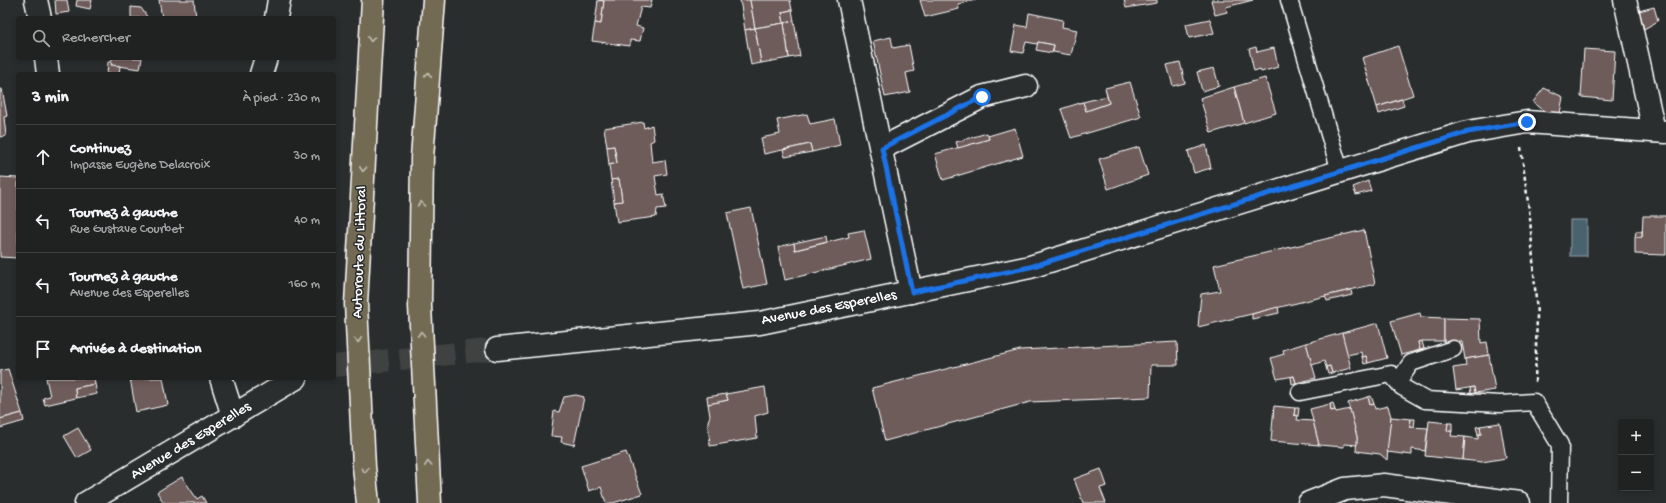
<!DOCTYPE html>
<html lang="fr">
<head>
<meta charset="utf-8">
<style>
  :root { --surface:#202222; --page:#282a2a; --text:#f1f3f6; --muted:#a2a4a5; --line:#3d3f40 }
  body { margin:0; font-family:"Gochi Hand",sans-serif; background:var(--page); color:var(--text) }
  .controls { position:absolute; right:12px; bottom:12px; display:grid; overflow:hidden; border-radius:4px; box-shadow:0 2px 6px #0003 }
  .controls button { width:36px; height:36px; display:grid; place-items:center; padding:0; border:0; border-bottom:1px solid var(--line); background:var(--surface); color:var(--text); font:20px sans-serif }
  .stop { position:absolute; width:12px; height:12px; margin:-9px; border:3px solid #1a73e8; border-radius:50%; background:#fff }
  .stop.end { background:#1a73e8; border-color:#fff; box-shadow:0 1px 4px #0008 }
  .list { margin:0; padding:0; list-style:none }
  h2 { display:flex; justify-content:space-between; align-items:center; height:52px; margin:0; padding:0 16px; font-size:17px }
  h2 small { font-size:13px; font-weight:400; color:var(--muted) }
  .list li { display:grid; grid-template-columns:26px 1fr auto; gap:12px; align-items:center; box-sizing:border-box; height:64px; padding:0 16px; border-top:1px solid var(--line) }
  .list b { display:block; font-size:15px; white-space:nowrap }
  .list p { margin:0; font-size:13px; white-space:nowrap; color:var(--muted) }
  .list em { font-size:13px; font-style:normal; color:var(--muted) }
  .icon { flex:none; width:22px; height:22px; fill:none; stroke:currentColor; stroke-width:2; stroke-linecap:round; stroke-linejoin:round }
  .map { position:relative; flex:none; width:1666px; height:503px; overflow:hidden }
  .search { position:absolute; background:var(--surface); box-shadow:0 2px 6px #0003; left:16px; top:16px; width:320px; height:44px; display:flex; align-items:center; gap:10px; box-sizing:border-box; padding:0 14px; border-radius:4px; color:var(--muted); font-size:15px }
  .panel { position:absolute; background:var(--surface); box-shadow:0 2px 6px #0003; left:16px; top:72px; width:320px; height:308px; border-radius:4px }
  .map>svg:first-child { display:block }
  .water { fill:#49636e; stroke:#92a1a8 }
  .building { fill:#6e5b5a; stroke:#fff }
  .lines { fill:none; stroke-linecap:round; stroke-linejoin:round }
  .street-tunnel { stroke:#3f4243; stroke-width:22; stroke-dasharray:22 11; stroke-linecap:butt }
  .lane-casing { stroke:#fff; stroke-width:19 }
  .street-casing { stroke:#fff; stroke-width:25 }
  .highway-casing { stroke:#fff; stroke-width:25 }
  .path { stroke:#fff; stroke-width:2.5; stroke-dasharray:4 3; stroke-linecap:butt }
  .lane { stroke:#2a2d2e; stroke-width:16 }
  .street { stroke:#2a2d2e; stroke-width:22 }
  .highway { stroke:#736b52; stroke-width:22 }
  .oneway { stroke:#c0bcb1 }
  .route { stroke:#1a73e8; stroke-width:5 }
  .labels { text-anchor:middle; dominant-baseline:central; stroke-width:3; stroke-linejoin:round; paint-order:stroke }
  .street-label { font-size:15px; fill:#fff; stroke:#2a2d2e }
</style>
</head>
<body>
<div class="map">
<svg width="1666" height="503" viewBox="0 0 1666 503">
  <rect width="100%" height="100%" fill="#2a2d2e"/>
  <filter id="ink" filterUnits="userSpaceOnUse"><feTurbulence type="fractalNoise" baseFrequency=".025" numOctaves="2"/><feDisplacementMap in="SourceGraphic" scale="8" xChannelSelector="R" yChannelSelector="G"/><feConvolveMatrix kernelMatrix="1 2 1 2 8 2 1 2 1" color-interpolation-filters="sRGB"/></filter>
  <g filter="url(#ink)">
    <rect class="water" x="1570" y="220" width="17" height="36"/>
    <g class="building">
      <path d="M55,0H67L69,12L56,14Z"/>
      <path d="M77,0H92L90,9L76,6Z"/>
      <path d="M159,0H194L196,18H162Z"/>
      <path d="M598,0L604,1L601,24L595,23Z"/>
      <path d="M599,0H652L650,8L641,7L636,26L643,28L640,41L630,40V46L592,41L595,23L601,24L604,1Z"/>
      <path d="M740,0H750L755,28L745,30Z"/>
      <path d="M750,0H790L792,10L782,12L784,23L755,28Z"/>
      <path d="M920,0H976L958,4L959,9L925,17Z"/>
      <path d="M1124,0H1157V3L1126,8Z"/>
      <path d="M1211,0H1253L1226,7L1227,12L1215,15Z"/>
      <path d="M131,7L141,8L148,18H131Z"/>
      <path d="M1654,7L1658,21L1644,29L1639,11Z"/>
      <path d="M792,10L794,21L784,23L782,12Z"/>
      <path d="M1029,13L1063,20L1062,27L1077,30L1071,55L1053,52L1054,45L1038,42L1037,44L1026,42L1023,53L1011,51L1016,25L1027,27Z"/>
      <path d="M1210,19L1214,33L1189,38L1186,24Z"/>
      <path d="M794,21L800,56L789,58L784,23Z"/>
      <path d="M784,23L789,58L761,63L755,28Z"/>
      <path d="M755,28L761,63L751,65L745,30Z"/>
      <path d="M891,37L893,48L909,45L914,71L906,73L910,92L885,97L873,41Z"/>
      <path d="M1038,42L1054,45L1052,53L1036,50Z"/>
      <path d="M1398,46L1413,95L1377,107L1362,58Z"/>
      <path d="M1256,47L1257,52L1274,48L1278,67L1261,72L1260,69L1254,71L1249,49Z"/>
      <path d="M1584,49L1615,51L1612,100L1581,97Z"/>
      <path d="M112,58H142L140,69L111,65Z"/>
      <path d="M108,62H112L111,65L120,66L119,74H107Z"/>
      <path d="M1180,62L1185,83L1173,86L1167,65Z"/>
      <path d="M1214,68L1219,86L1202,91L1197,72Z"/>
      <path d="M1265,78L1276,113L1244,123L1234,87Z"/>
      <path d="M1130,82L1141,117L1071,138L1061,109L1083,102L1086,111L1109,103L1105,88Z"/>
      <path d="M1234,87L1244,123L1211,133L1200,98Z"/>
      <path d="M1544,88L1563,97L1560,113H1547L1533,102Z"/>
      <path d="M0,89H2L7,116L4,117L6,136L0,137Z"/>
      <path d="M1107,96L1109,103L1086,111L1083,102Z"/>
      <path d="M1402,99L1404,106L1379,114L1377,107Z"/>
      <path d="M807,114L810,124L835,119L840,145L812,152L810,144L764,154L761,138L780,134L777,120Z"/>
      <path d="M643,122L644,128L652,125L654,140L650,142L652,162L665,160L667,174L655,176L658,195L663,194L666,208L657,209L656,217L617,222L614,202L622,201L619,179L611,180L609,165L617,163L614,146L607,147L604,128Z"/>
      <path d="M1015,128L1023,156L943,180L935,154L989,139L988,136Z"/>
      <path d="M987,133L989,139L958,148L956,142Z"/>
      <path d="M810,144L812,152L785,157L783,150Z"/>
      <path d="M1206,145L1211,168L1194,173L1188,151Z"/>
      <path d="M614,146L617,163L609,165L607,147Z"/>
      <path d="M1139,147L1148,175L1108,189L1099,159Z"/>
      <path d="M0,177L18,178V258L0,257Z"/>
      <path d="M619,179L622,201L614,202L611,180Z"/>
      <path d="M1368,181L1371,191L1356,195L1353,187Z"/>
      <path d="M751,208L767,284L743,289L727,213Z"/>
      <path d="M1643,216H1666V255L1635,254V237H1642Z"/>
      <path d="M864,230L871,259L785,280L778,247L794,243L795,250L849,237L848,233Z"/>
      <path d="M1364,230L1375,284L1198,327L1201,294L1220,291L1214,265Z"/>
      <path d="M1636,231H1642V237H1635Z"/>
      <path d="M826,236L827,242L795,250L794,243Z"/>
      <path d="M1351,290L1352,295L1327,301L1325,296Z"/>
      <path d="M1278,307L1279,313L1252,319V314Z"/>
      <path d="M1420,313L1421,317L1444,318V341H1422L1418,342L1420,350L1401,355L1391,321Z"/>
      <path d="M1444,318L1480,319L1481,343L1487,342L1489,355L1465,359L1462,342H1444Z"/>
      <path d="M1378,323L1387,358L1368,363L1366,356L1362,357L1361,352L1347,355L1342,333Z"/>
      <path d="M1342,333L1351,368L1332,373L1330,366L1326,367L1324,361L1312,365L1306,343Z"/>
      <path d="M1422,341L1424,349L1420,350L1418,342Z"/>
      <path d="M1177,342L1178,365H1151L1150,397L1030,402L885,441L872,388L1020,350Z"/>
      <path d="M1306,343L1316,378L1296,383L1294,376L1277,379L1271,358L1284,354L1283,350Z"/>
      <path d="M1489,355L1495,390L1475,393L1474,387L1456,390L1453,368L1466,366L1465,359Z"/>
      <path d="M1366,356L1368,363L1364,364L1362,357Z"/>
      <path d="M1330,366L1332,373L1328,374L1326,367Z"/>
      <path d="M8,369L22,413L0,419V371Z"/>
      <path d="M1294,376L1296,383L1292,384L1291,377Z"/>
      <path d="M46,378H94L95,384L75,388L76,398L45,405L43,398L50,396Z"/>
      <path d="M130,378H163L168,405L136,412Z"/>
      <path d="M95,384L97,394L76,398L75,388Z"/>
      <path d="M765,387L768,412L755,416L757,438L710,446L708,421L710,416L708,404L728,400L726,394Z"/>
      <path d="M1474,387L1475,393L1471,394L1470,388Z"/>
      <path d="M726,394L728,400L708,404L707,397Z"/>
      <path d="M576,395L584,397L574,445L561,442L562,437L551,436L554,411L559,412L564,397Z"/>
      <path d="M1371,396L1374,404L1370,405L1368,397Z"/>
      <path d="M1368,397L1370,405L1374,404L1375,409L1388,406L1391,417L1387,460L1380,454L1356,451L1357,437L1348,403Z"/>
      <path d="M1333,403L1335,410L1331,411L1330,404Z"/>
      <path d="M1330,404L1331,411L1335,410L1336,412L1350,409L1357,437V445L1344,444V447L1319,445L1310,409Z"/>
      <path d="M1274,406L1295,408L1294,415L1298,416L1297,420L1313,421L1319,445L1271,441Z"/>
      <path d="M1295,408H1299L1298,416L1294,415Z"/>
      <path d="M22,413L24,421L0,428V419Z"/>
      <path d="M1391,417L1411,419L1410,427L1428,428L1425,451L1412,449V455L1387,452Z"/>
      <path d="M1411,419H1415L1414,427H1410Z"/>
      <path d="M1429,421L1448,423L1447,431H1452L1451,436L1465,437L1463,460L1425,456Z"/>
      <path d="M1448,423H1452V431H1447Z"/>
      <path d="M1500,423L1506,458L1482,462L1463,460L1465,437L1478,439V434H1481L1480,426Z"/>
      <path d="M1480,426L1481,434H1478L1476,427Z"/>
      <path d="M78,428L91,450L77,458L64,436Z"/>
      <path d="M626,452L642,494L613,503H606L601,487L589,491L581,466Z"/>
      <path d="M1101,469L1107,486L1100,488L1106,503H1083L1074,479Z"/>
      <path d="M182,477L197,499L202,496L206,503H164L157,492Z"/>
    </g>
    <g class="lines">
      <path class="street-tunnel" d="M334,366L497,349"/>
      <defs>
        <g id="lane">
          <path d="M1289,0L1340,171"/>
          <path d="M1398,382L1411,363L1453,349"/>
          <path d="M1300,392L1391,374L1402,387L1425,400L1500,404L1534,402L1560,445L1559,503"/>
        </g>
        <g id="street">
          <path d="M36,0L40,18"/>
          <path d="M849,0L911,292"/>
          <path d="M1625,0L1654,131"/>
          <path d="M276,18L279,0"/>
          <path d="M46,58L48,74"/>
          <path d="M261,74L266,58"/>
          <path d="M882,148L982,97L1026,86"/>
          <path d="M497,349L760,323L1030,267L1468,132L1527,122L1666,132"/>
          <path d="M221,378L233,416"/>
          <path d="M86,503L296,378"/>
          <path d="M1309,503L1345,489L1384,485L1519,503"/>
        </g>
        <g id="highway">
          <path d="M368,503L364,467L356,304L373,0"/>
          <path d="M430,503L420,306L422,158L434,0"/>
        </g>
      </defs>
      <use href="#lane" class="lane-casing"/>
      <use href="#street" class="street-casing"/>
      <use href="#highway" class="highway-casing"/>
      <path class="path" d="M1521,148L1530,218L1537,315L1535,382"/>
      <use href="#lane" class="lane"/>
      <use href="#street" class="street"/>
      <use href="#highway" class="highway"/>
    </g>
    <defs><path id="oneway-chevron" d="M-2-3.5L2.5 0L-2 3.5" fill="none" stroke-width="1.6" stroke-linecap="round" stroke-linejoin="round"/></defs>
    <g class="oneway">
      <use href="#oneway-chevron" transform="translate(371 39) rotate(93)"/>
      <use href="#oneway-chevron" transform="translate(428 75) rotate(-85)"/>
      <use href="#oneway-chevron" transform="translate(363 169) rotate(93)"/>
      <use href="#oneway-chevron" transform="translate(421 204) rotate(-89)"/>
      <use href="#oneway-chevron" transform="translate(421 334) rotate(-93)"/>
      <use href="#oneway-chevron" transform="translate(358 340) rotate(87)"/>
      <use href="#oneway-chevron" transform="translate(428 464) rotate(-93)"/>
      <use href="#oneway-chevron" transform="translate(365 470) rotate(84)"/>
    </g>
  </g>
  <g class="lines" filter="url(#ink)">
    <path class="route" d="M982,97L882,148L912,292L1030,267L1468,132L1527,122"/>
  </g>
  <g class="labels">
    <g class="street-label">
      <text transform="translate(360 252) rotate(-88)">Autoroute du Littoral</text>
      <text transform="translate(829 308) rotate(-11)">Avenue des Esperelles</text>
      <text transform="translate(191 441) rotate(-31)">Avenue des Esperelles</text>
    </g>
  </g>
</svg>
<div class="controls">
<button>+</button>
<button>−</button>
</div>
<div class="stop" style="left:982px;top:97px"></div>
<div class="stop end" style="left:1527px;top:122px"></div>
<div class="search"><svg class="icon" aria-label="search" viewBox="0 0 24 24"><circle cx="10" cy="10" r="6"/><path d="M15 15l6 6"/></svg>Rechercher</div>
<section class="panel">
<h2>3 min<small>À pied · 230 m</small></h2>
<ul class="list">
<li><svg class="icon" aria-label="ahead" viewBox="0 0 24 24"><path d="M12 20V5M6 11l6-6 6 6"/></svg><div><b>Continuez</b><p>Impasse Eugène Delacroix</p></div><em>30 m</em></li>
<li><svg class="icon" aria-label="left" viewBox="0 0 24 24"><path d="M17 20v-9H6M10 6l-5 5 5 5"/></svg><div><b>Tournez à gauche</b><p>Rue Gustave Courbet</p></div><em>40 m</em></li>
<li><svg class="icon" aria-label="left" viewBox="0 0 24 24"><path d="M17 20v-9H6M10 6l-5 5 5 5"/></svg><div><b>Tournez à gauche</b><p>Avenue des Esperelles</p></div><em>160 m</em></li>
<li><svg class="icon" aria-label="arrive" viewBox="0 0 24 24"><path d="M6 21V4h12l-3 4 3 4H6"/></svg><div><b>Arrivée à destination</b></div></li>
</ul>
</section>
</div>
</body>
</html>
